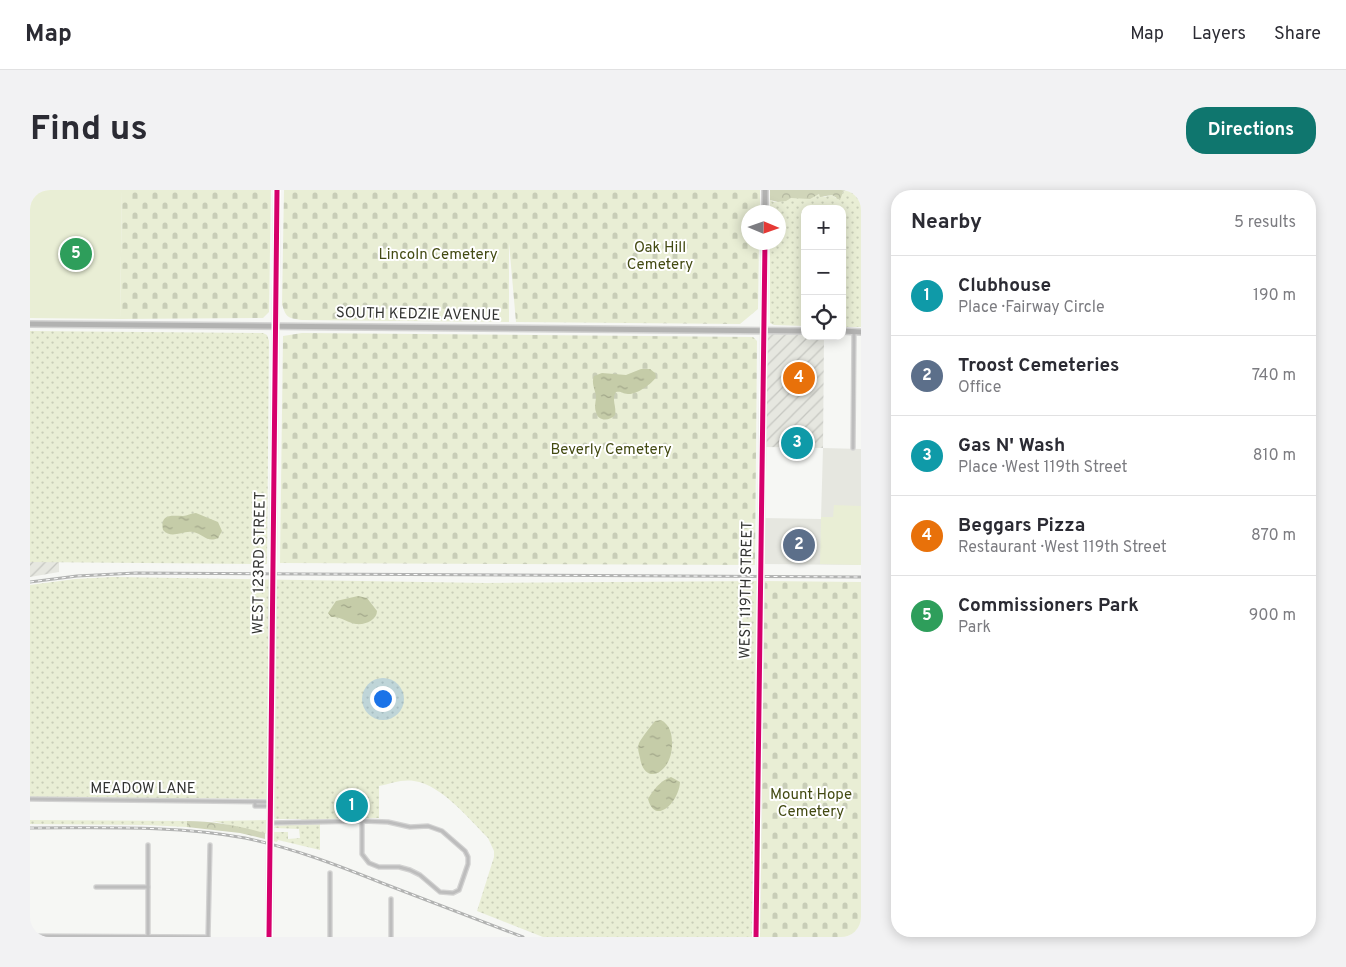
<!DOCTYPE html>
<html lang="en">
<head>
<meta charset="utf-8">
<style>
  :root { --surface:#fff; --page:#f2f2f3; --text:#2b2b33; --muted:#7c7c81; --line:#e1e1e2; --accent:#0f766e }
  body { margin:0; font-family:Overpass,sans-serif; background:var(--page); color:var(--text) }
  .controls { position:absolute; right:15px; top:15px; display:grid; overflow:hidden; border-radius:10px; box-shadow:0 2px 12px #0003 }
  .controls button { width:45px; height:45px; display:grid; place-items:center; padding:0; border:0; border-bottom:1px solid var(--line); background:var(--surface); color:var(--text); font:25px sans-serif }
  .compass { position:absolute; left:711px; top:15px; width:45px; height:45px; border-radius:50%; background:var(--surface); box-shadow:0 2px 12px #0003; rotate:92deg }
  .you { position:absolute; left:352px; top:508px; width:18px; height:18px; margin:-12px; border:4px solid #fff; border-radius:50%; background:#1a73e8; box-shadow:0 0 0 8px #1a73e833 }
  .badge { display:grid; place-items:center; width:32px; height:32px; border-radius:50%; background:var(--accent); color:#fff; font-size:16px; font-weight:700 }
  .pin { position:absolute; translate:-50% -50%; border:2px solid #fff; box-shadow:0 1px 5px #0006 }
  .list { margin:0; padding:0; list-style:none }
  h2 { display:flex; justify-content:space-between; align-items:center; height:65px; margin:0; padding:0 20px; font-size:21px }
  h2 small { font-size:16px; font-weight:400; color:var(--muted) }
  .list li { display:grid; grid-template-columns:32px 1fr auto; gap:15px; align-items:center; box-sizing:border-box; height:80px; padding:0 20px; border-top:1px solid var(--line) }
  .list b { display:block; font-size:19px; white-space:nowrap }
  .list p { margin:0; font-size:16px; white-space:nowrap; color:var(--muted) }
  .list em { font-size:16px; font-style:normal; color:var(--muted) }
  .icon { flex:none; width:28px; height:28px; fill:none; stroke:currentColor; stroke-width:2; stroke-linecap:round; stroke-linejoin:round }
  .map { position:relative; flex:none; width:831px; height:747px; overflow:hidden; border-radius:20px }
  header { display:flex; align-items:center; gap:30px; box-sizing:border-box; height:70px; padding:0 25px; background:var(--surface); border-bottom:1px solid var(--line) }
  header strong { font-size:24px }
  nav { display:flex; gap:28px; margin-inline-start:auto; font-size:18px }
  .intro { display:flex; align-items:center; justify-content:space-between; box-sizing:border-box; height:120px; padding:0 30px }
  h1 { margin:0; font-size:35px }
  .button { padding:12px 22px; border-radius:20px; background:var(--accent); color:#fff; font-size:18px; font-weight:700 }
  main { display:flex; gap:30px; padding:0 30px }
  aside { flex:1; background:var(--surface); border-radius:20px; box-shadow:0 2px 12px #0003 }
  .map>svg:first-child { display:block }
  .built { fill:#e6e7e0 }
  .industrial { fill:url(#industrial-furrows) }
  .grass { fill:url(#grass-dots) }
  .forest { fill:url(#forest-crowns) }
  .cemetery { fill:url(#cemetery-stones) }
  .green { fill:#e9eed5 }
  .water { fill:url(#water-ripples) }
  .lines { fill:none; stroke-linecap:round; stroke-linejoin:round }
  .street-casing { stroke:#d3d3d2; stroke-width:5.5 }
  .secondary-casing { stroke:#d3d3d2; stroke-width:8 }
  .street { stroke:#bdbdbd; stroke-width:3 }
  .secondary { stroke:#b2b2b1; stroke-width:5 }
  .rail-casing { stroke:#b2b3b2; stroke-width:3 }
  .rail { stroke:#fff; stroke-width:1; stroke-dasharray:4; stroke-linecap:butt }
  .cycleway-casing { stroke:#fff; stroke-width:8 }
  .cycleway { stroke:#d6006c; stroke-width:5 }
  .labels { text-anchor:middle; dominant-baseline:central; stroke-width:4; stroke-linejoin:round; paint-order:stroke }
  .park-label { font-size:15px; fill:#434a12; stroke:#fff }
  .street-label { font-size:15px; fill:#323331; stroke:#fff }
</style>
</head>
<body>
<header>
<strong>Map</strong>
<nav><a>Map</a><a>Layers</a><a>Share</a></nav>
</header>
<div class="intro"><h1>Find us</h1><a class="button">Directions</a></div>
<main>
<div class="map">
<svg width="831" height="747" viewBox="0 0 831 747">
  <defs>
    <pattern id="industrial-furrows" width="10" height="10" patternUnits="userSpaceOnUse" patternTransform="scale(1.25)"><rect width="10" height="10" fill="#e6e7e0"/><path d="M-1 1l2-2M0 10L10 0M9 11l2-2" fill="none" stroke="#c6c7c1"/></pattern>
    <pattern id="grass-dots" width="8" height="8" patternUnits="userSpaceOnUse" patternTransform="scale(1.25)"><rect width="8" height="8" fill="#e9eed5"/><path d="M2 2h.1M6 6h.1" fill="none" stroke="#c8cdb7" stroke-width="1.8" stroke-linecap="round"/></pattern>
    <pattern id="forest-crowns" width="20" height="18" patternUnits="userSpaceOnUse" patternTransform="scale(1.25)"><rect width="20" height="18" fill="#d0d5b9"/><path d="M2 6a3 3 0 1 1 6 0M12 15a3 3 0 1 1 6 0" fill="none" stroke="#b3b7a0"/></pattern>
    <pattern id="cemetery-stones" width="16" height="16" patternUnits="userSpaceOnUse" patternTransform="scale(1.25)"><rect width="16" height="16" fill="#e9eed5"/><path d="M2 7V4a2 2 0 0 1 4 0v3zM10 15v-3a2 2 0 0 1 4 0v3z" fill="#c8cdb7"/></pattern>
    <pattern id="water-ripples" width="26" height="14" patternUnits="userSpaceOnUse" patternTransform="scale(1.25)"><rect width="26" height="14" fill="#c5cca8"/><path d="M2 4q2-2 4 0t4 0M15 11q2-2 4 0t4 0" fill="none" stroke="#a1a689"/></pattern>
  </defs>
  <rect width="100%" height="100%" fill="#f6f7f4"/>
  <path class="built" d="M793,258L831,259V375L733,374V328L791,329Z"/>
  <g class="industrial">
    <path d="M737,143H775V146H794L793,258L735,257Z"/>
    <path d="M0,372H29V382L0,387Z"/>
  </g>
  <g class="grass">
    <path d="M816,0H831V137H812V19H775V136L744,135L740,133V53L748,52V22H740V10C748,15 752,10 760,8C771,7 778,8 789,4L794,7L802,5L806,8Z"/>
    <path d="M0,141L233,143L237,145L239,151L237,374L0,372Z"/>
    <path d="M83,387L456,393L727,391L722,747H513L447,721L464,667V661L458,648C439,629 412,595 384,591C372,589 360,594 349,596V628L290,629V660L248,650L247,652L243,651L244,642H258V649L270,648L269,639L244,638L245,636L272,634L271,629H245L244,626L243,609L0,607V395L45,389Z"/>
    <path d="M0,630L157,631V637L117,635L0,634Z"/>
    <path d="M238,630L237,644L182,631Z"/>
  </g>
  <g class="forest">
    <path d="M740,0H816L813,2L810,10L802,5L790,7L789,4L780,9L761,8L756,11L748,12L740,10Z"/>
    <path d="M157,631C184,631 209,636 235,643V649L210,643L157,637Z"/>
  </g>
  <g class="cemetery">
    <path d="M92,0H241L239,122L233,128L90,129Z"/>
    <path d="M254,0H730V22H718V52L729,53L728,119L710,134L486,132L479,53V132L272,130C258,128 256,128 252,114Z"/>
    <path d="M272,143L723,147L727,151L725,375L250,373L253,146Z"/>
    <path d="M733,391L831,392V747H730Z"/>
  </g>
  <g class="green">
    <path d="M0,0H92L90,129L0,128Z"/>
    <path d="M804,315L831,316V375L790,374L791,327H803Z"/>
  </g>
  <g class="water">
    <path d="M611,179H620L625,183L626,187C622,194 606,205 598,204C592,204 592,201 586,202C581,209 587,217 585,225C580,231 568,232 566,222C564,217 566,211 566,206C565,199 561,193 564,186L572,183L596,185Z"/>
    <path d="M166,323L188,332L192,341L188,348C177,353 173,344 163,342C152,340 142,350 133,340C130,323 142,326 153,326C157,326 161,323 166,323Z"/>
    <path d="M328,406L337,408L347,421C347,430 335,435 326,434C318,433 311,426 301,427L298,423L306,411Z"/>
    <path d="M631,530C640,535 642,544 642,553C643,582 615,598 610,568C609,563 607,559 609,553C613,546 620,537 625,531Z"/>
    <path d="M641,587L650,592C649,612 625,636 618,609C623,600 631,590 641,587Z"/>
  </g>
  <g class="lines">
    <defs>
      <g id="street">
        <path d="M823,258L824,141"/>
        <path d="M0,609L240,612"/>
        <path d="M225,612V616H240"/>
        <path d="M332,631L358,632L380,637L398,636L412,641L435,661L438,667V674L429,700L423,703L410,702L390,685L380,680L369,677H349L339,673L332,664Z"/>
        <path d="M241,633L332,631"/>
        <path d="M66,697H118"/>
        <path d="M0,746L178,747"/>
        <path d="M118,746V655"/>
        <path d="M178,747L180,655"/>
        <path d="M300,747V683"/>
        <path d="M361,747V709"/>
      </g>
      <g id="secondary">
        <path d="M735,22V0"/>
        <path d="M0,134L775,141"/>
        <path d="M812,141L831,142"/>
        <path d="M239,747L247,0"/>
        <path d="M726,747L735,52"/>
      </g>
    </defs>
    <use href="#street" class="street-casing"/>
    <use href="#secondary" class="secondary-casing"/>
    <use href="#street" class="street"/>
    <use href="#secondary" class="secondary"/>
    <defs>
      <g id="rail">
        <path d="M0,392L47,386L106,383L831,387"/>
        <path d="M0,638C72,638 145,635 215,648C263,658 307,675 352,693C399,711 446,729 493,747"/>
      </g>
    </defs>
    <use href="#rail" class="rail-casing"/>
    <use href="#rail" class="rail"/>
    <defs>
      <g id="cycleway">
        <path d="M239,747L247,0"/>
        <path d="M726,747L735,52"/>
      </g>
    </defs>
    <use href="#cycleway" class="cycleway-casing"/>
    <use href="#cycleway" class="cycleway"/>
  </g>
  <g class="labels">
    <g class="park-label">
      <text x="630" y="58">Oak Hill<tspan x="630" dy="17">Cemetery</tspan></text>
      <text x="408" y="65">Lincoln Cemetery</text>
      <text x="581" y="260">Beverly Cemetery</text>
      <text x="781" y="605">Mount Hope<tspan x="781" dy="17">Cemetery</tspan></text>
    </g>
    <g class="street-label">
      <text transform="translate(388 125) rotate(1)">SOUTH KEDZIE AVENUE</text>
      <text transform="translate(230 373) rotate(-89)">WEST 123RD STREET</text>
      <text transform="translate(717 400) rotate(-89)">WEST 119TH STREET</text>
      <text x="113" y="599">MEADOW LANE</text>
    </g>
  </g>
</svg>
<div class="controls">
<button>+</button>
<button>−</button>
<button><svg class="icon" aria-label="locate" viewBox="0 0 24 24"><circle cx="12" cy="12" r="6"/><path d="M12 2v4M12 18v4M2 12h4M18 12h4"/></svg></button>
</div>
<svg class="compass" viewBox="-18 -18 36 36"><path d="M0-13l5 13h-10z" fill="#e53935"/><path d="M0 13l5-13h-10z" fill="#7c7c81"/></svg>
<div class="you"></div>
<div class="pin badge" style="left:322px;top:616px;background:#0f9aa8">1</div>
<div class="pin badge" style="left:769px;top:355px;background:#5c6f8a">2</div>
<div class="pin badge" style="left:767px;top:253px;background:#0f9aa8">3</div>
<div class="pin badge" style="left:769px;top:188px;background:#e8710a">4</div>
<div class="pin badge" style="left:46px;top:64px;background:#2e9e5b">5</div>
</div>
<aside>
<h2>Nearby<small>5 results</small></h2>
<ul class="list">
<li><span class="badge" style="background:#0f9aa8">1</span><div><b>Clubhouse</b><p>Place · Fairway Circle</p></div><em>190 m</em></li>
<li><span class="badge" style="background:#5c6f8a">2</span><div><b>Troost Cemeteries</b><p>Office</p></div><em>740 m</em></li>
<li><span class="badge" style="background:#0f9aa8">3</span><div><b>Gas N' Wash</b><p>Place · West 119th Street</p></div><em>810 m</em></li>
<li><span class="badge" style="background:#e8710a">4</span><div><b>Beggars Pizza</b><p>Restaurant · West 119th Street</p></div><em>870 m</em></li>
<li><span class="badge" style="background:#2e9e5b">5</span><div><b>Commissioners Park</b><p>Park</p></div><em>900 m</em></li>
</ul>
</aside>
</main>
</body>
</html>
